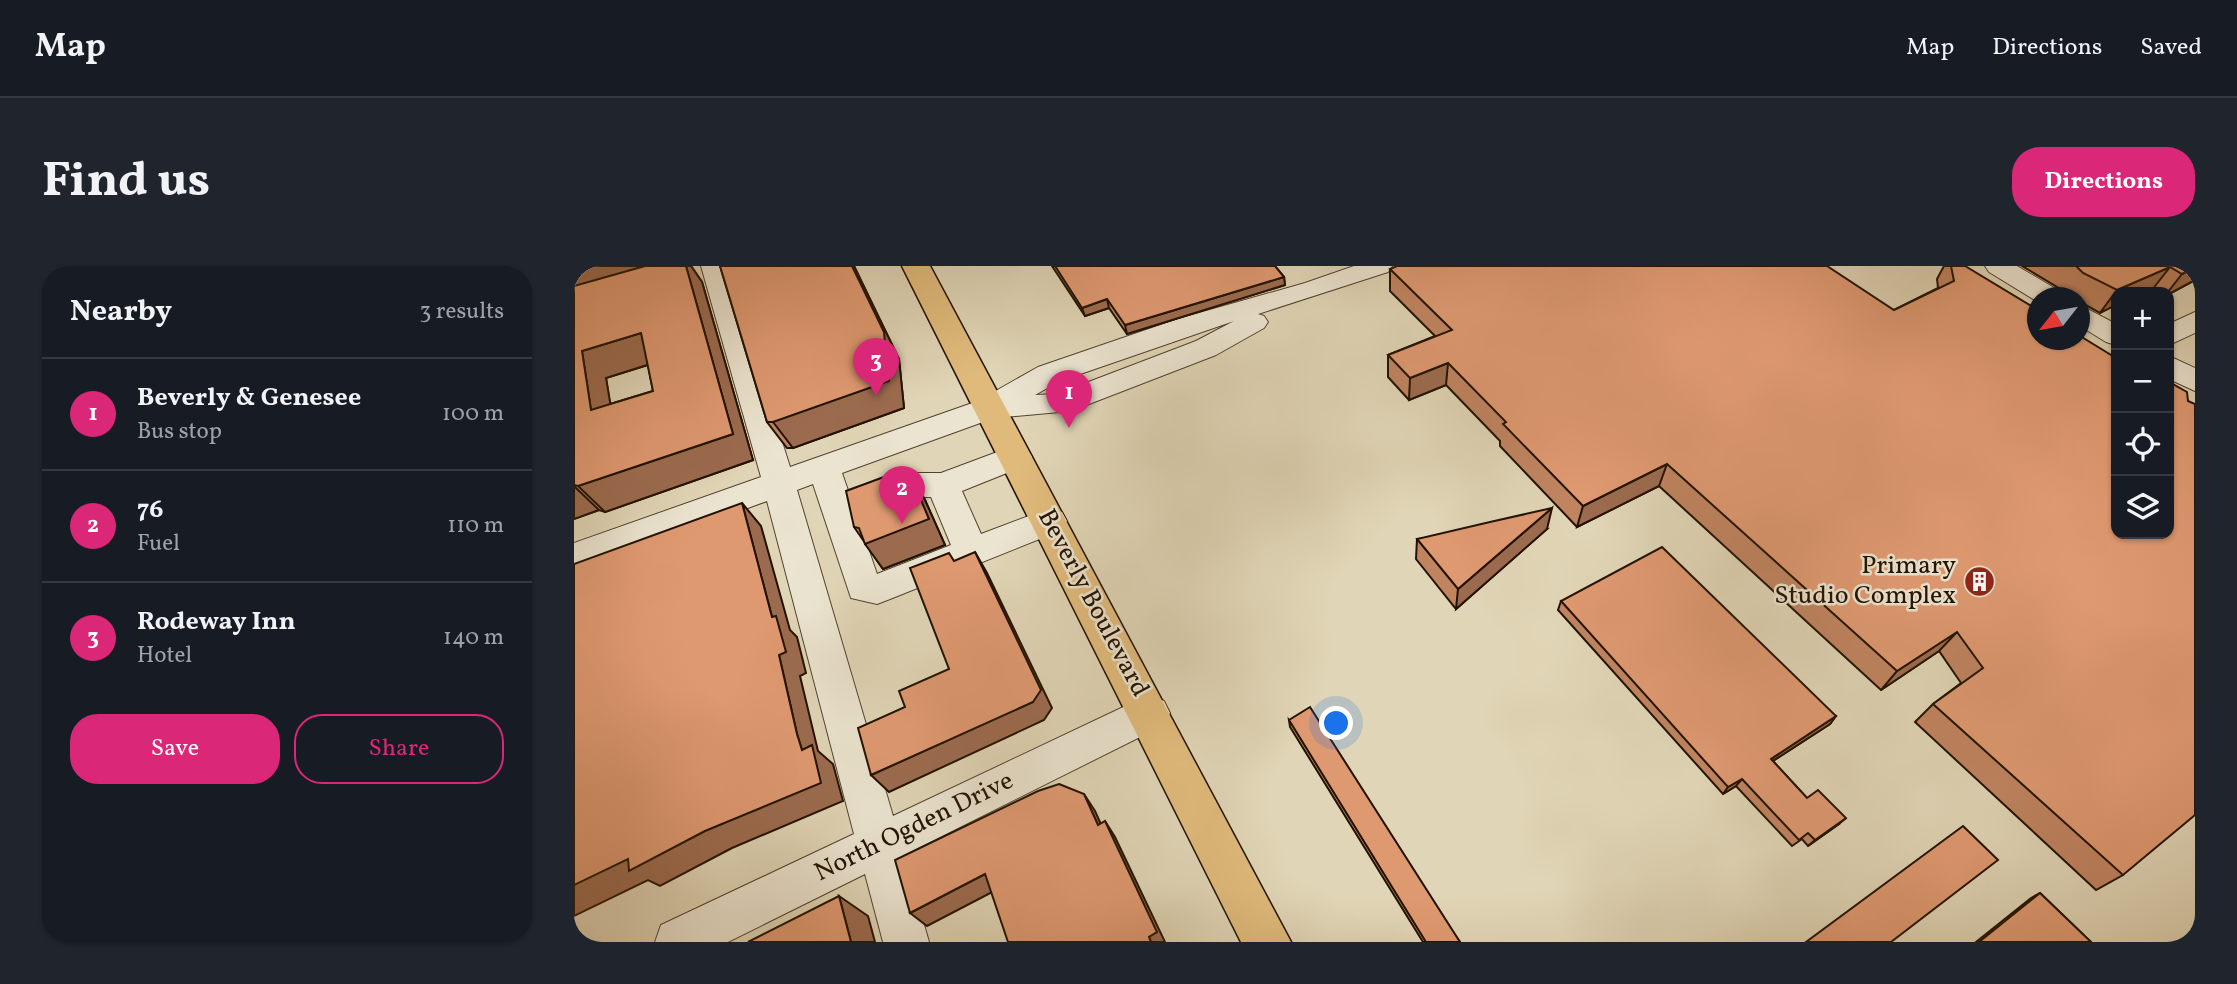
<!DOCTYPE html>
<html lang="en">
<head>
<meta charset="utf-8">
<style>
  :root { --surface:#171b24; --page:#20242c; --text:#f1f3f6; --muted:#9ea1a6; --line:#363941; --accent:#db2777 }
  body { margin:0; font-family:Vollkorn,serif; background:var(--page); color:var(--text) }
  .controls { position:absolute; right:21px; top:21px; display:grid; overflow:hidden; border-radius:14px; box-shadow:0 2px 5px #0004 }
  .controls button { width:63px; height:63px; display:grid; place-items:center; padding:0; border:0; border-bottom:2px solid var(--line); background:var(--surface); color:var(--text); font:35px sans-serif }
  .compass { position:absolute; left:1453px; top:21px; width:63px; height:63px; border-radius:50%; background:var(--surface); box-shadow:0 2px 5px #0004; rotate:239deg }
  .you { position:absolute; left:763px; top:458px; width:24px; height:24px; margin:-18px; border:5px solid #fff; border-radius:50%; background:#1a73e8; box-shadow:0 0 0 10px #1a73e833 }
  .badge { display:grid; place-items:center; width:46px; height:46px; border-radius:50%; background:var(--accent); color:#fff; font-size:23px; font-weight:700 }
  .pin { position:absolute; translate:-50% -58px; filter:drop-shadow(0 2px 4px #0008) }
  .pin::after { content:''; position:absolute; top:37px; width:24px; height:21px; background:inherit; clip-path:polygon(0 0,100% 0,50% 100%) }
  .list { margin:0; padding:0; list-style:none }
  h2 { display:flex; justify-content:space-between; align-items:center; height:91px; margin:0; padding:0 28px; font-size:30px }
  h2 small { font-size:23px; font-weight:400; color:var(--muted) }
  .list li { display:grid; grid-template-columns:46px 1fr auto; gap:21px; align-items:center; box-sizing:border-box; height:112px; padding:0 28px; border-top:2px solid var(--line) }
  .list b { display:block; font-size:26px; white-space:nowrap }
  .list p { margin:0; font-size:23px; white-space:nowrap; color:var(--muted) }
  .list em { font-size:23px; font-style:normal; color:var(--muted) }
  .actions { display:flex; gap:14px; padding:21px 28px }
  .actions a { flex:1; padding:16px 0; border:2px solid var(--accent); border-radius:28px; text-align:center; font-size:24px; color:var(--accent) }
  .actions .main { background:var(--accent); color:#fff }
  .icon { flex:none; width:38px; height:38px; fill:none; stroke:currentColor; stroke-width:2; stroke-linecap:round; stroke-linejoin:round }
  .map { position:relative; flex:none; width:1621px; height:676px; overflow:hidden; border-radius:28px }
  header { display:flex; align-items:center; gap:42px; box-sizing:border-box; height:98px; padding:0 35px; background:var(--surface); border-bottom:2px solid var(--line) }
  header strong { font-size:33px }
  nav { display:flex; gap:38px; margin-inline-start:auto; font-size:24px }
  .intro { display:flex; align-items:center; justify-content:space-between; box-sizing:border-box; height:168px; padding:0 42px }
  h1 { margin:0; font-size:49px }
  .button { padding:18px 32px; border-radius:28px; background:var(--accent); color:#fff; font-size:24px; font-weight:700 }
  main { display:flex; gap:42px; padding:0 42px }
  aside { flex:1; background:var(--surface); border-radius:28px; box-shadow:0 2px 5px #0004 }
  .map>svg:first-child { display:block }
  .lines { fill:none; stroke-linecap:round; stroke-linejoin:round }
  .minor-casing { stroke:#52432e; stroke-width:2 }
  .major-casing { stroke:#221200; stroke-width:3 }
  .minor { fill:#ebe4d0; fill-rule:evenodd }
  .major { fill:#e0ba7b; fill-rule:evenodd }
  .wall { fill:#c08461; stroke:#221200; stroke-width:2; fill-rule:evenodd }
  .shaded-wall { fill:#9c6b4f; stroke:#221200; stroke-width:2 }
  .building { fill:#df9971; stroke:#221200; stroke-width:2; fill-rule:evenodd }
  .labels { text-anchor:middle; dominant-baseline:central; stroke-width:5; stroke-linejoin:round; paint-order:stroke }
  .poi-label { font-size:26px; fill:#221200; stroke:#ebe4d0; text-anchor:end }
  .street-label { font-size:26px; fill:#221200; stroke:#ebe4d0 }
</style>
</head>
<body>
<header>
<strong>Map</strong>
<nav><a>Map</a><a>Directions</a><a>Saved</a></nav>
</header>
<div class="intro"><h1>Find us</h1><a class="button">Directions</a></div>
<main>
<aside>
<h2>Nearby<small>3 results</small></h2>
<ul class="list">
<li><span class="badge">1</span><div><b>Beverly &amp; Genesee</b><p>Bus stop</p></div><em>100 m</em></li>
<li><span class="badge">2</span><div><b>76</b><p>Fuel</p></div><em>110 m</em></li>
<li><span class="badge">3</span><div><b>Rodeway Inn</b><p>Hotel</p></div><em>140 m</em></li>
</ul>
<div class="actions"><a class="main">Save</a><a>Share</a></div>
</aside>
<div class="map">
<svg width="1621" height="676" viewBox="0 0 1621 676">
  <rect width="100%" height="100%" fill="#e0d5b6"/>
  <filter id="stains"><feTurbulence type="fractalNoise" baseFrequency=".00286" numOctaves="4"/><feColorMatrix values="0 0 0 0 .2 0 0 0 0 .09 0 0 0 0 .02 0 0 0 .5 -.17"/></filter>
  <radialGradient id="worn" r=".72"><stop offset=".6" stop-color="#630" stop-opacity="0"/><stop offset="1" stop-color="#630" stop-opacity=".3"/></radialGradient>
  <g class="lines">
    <defs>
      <g id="minor">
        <path d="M127,0H153L216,201L404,135L464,101L604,53L731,17L780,0H818L814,6L684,48L690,50L694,56L690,62L642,89L497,145L420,152L268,207L303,308L377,279L357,231H333L294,244L282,241L277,232L282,223L331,207H367L442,179L453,183L458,191L453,199L388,225L407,268L476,242L488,246L493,255L488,264L316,333L303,338L277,332L239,218L223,224L319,550L562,435L576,429L590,435L596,447L590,459L330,589L355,676H309L291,608L154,676H81L87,659L280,568L193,235L0,305V277L187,211ZM660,55L622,75L483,128L461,129L486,115Z"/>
        <path d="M1411,0H1443L1487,26L1491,32H1464V36L1415,6Z"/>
        <path d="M1506,39L1542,58V79L1532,76L1506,60Z"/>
        <path d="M1621,46V67L1595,79V58Z"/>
        <path d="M1595,90L1621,102V125L1595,113Z"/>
      </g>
      <path id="major" d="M328,0H356L717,676H667Z"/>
    </defs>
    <use href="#minor" class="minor-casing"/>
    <use href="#major" class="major-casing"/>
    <use href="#minor" class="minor"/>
    <use href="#major" class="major"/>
  </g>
  <g class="wall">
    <path d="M0,0H117L128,16L179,194L31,246L25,244L0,253ZM74,99L79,125L36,138L32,112Z"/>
    <path d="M146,0H280L325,93L330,142L219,182H213L193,156Z"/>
    <path d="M478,0H701L710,11L711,19L553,68L535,42L511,50Z"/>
    <path d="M1370,0H1391L1549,609L1522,624L1341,456L1359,438L1387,417L1365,385L1307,424L1085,220L1003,261L926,180V175L872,119L835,134L814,111V89L861,70L816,25V3L1320,44L1364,22L1363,13Z"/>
    <path d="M1448,0H1621V14L1595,28V26H1582L1578,24L1572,26H1542L1526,47L1506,36V32H1496L1493,30L1488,24Z"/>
    <path d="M336,208L351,234L371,279L309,303L280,261Z"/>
    <path d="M973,263L882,343L842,293L843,273Z"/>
    <path d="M987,335L1262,450L1256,458L1199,495L1233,532L1265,558L1234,580L1228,573L1218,580L1162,520L1149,528L984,344Z"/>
    <path d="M715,454L886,676H849L716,461Z"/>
    <path d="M1466,627L1517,676H1402L1457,632Z"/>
  </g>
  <g class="shaded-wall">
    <path d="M0,0H108L0,31Z"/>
    <path d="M112,0H117L128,16L179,194L31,246L4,220L159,168Z"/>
    <path d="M278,0H280L325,93L330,142L219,182L199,156Z"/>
    <path d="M1596,1L1578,24L1572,26H1542V39L1526,47L1543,24Z"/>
    <path d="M1621,1V14L1595,28V26H1594L1608,8Z"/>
    <path d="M710,11L711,19L553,68L551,59Z"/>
    <path d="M533,33L535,42L511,50L508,42Z"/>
    <path d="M67,67L89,94L32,112L42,171L17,144L8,85Z"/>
    <path d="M874,97L872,119L835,134L836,112Z"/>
    <path d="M1093,198L1085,220L1003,261L1009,240Z"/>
    <path d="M336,208L351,234L371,279L309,303L291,278Z"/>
    <path d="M0,220L25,244L0,253Z"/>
    <path d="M168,237L187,260L216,364L223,371L232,407L226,410L244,485L259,498L269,535L158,582L86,620L74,614L0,650V619L228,484L223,468L205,389L198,351Z"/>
    <path d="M978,242L973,263L882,343L884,323Z"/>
    <path d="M401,286L413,307L478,442L470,454L315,526L297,509L459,436Z"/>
    <path d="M1383,366L1365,385L1307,424L1323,405Z"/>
    <path d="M1262,450L1256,458L1191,500L1197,493Z"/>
    <path d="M1168,513L1162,520L1149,528L1154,521Z"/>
    <path d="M510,528L521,545L534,574L524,559Z"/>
    <path d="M1272,552L1265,558L1234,580L1241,574Z"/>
    <path d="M531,555L541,571L591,676H577Z"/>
    <path d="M411,608L426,622L353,660L336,647Z"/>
    <path d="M265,630L294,650L301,676H277Z"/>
  </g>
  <g class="building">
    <path d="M71,0H112L159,168L4,220L0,219V20ZM67,67L79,125L17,144L8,85Z"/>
    <path d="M146,0H278L310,66L315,115L199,156H193Z"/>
    <path d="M481,0H701L710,11L551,59L533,33L508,42Z"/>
    <path d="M823,0H1253L1320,44L1380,15L1377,0H1391L1464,44V74H1506V70L1542,92V268H1595V116L1613,126L1614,135L1621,138V549L1549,609L1359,438L1409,402L1383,366L1323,405L1093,198L1009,240L929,158L932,156L874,97L836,112L814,89L878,64L816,3Z"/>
    <path d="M1502,0H1621V1L1608,8L1596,1L1543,24L1509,7Z"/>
    <path d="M318,208H336L355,253L291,278L285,262L280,261L272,225Z"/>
    <path d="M168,237L198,351L202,350L212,386L205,389L223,468L228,484L238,479L247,517L131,565L55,605L54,593L0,619V298Z"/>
    <path d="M978,242L884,323L843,273L916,256Z"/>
    <path d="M1088,281L1262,450L1197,493L1233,532L1244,524L1272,552L1241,574L1234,567L1225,574L1168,513L1154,521L987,335Z"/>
    <path d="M401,286L467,424L459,436L297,509L284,462L331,441L325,425L375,403L336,302L375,287L380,295Z"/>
    <path d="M736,441L886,676H852L715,454Z"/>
    <path d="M485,518L510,528L524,559L531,555L583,666L575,671L577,676H434L411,608L336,647L321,594L464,525Z"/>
    <path d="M1389,560L1424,594L1317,676H1232Z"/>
    <path d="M1466,627L1517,676H1405Z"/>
    <path d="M265,630L277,676H174Z"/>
  </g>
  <defs>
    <symbol id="building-disc" viewBox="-11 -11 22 22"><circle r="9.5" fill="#8f2418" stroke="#ebe4d0"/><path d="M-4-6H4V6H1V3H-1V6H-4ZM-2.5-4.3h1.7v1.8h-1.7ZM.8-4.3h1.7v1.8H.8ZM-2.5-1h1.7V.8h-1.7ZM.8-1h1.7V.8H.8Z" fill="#fff"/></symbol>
  </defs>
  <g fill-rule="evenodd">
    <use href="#building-disc" x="1388" y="298" width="35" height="35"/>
  </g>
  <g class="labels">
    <g class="poi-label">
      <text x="1382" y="300">Primary<tspan x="1382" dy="30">Studio Complex</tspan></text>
    </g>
    <g class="street-label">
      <text transform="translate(519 337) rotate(62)">Beverly Boulevard</text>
      <text transform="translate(340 561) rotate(-26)">North Ogden Drive</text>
    </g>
  </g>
  <rect width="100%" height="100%" filter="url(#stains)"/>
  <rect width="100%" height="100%" fill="url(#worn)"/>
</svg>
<div class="controls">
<button>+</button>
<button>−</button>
<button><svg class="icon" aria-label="locate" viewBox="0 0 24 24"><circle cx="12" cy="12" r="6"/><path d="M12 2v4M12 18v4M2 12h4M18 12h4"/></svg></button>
<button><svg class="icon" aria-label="layers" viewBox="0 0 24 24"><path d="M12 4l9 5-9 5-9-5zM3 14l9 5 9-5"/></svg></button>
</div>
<svg class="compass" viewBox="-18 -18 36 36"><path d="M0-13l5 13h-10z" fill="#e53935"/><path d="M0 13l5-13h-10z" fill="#9ea1a6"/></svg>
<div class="you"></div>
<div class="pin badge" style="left:495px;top:162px">1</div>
<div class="pin badge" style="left:328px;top:258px">2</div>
<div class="pin badge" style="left:302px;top:130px">3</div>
</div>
</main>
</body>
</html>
